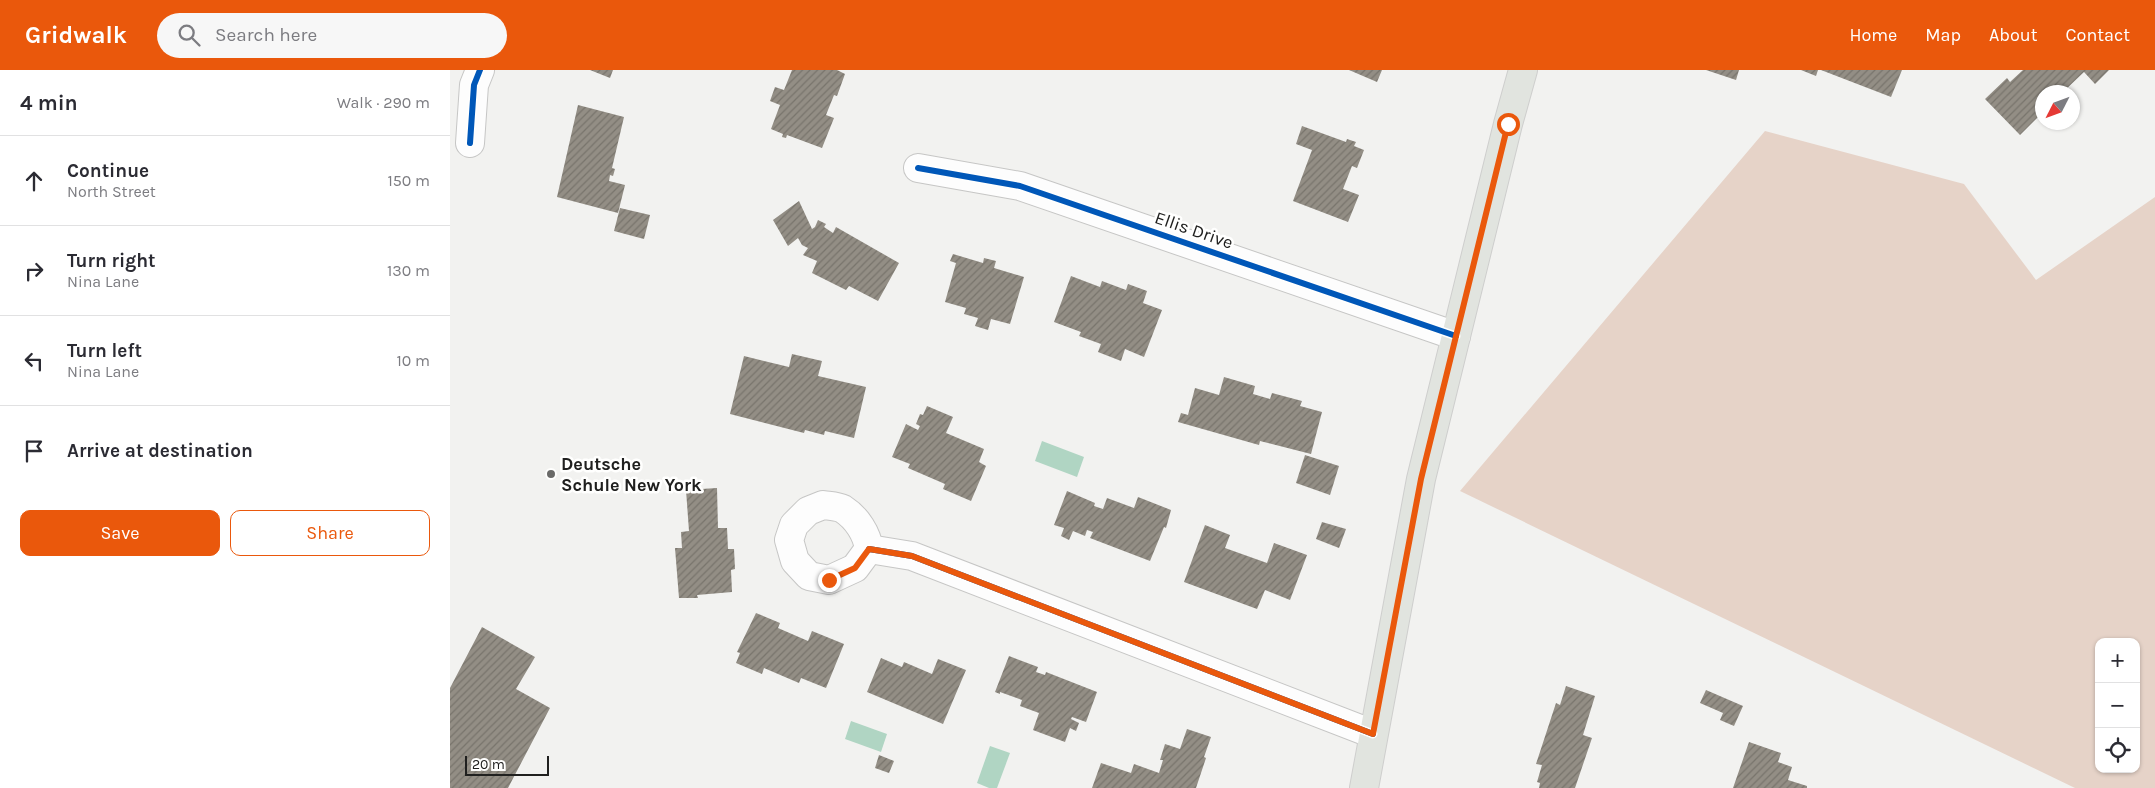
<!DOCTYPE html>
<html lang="en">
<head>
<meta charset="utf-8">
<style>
  :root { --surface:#fff; --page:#f7f7f7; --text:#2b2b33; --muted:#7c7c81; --line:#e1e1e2; --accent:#ea580c }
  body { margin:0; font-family:Karla,sans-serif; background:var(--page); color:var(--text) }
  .controls { position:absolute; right:15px; bottom:15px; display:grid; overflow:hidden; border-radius:10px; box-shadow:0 1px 4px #0004 }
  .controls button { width:45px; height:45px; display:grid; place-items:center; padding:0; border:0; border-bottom:1px solid var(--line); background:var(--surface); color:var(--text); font:25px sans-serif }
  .compass { position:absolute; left:1585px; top:15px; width:45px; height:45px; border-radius:50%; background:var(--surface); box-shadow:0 1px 4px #0004; rotate:228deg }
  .scale { position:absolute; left:15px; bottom:12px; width:84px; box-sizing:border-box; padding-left:5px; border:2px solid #20201f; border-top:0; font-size:14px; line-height:18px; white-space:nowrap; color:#20201f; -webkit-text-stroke:4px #fffffe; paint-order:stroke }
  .stop { position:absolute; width:15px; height:15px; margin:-11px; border:4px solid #ea580c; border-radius:50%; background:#fff }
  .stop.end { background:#ea580c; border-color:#fff; box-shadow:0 1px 5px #0008 }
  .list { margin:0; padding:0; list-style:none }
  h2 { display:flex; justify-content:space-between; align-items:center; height:65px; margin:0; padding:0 20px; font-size:21px }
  h2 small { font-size:16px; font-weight:400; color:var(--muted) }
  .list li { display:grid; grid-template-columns:32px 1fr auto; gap:15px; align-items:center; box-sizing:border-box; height:90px; padding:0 20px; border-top:1px solid var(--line) }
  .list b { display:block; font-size:19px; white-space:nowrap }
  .list p { margin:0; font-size:16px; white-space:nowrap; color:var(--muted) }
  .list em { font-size:16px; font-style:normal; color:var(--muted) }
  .actions { display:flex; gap:10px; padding:15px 20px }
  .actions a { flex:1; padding:11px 0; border:1px solid var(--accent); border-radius:10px; text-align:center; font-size:18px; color:var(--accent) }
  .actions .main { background:var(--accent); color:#fff }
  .icon { flex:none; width:28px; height:28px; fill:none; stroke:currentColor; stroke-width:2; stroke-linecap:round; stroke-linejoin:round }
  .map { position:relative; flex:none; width:1705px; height:718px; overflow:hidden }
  header { display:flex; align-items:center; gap:30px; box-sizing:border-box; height:70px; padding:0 25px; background:var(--accent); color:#fff }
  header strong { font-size:24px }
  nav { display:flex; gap:28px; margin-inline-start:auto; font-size:18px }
  .search { width:350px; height:45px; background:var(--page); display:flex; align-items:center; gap:12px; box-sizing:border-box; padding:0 18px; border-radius:28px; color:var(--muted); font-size:19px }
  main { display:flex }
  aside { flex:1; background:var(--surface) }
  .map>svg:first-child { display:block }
  .grass { fill:#e6d3c8; fill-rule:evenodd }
  .water { fill:#b0d5c3 }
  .building { fill:url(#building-hatch) }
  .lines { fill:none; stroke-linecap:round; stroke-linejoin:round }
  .minor-casing { stroke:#c6c6c5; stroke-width:30 }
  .major-casing { stroke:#cececd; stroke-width:30 }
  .minor { stroke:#fdfdfd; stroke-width:28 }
  .major { stroke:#e1e4df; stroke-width:28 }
  .cycleway-casing { stroke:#fffffe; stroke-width:9 }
  .cycleway { stroke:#0057b8; stroke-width:6 }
  .route { stroke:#ea580c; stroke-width:6 }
  .poi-dot { fill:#6a6a68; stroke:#fffffe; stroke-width:2 }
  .labels { text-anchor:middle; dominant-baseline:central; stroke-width:5; stroke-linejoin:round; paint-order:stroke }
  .street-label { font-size:18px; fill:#20201f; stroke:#fffffe }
  .poi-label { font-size:18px; font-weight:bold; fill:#20201f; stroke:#fffffe; text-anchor:start }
</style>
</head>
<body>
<header>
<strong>Gridwalk</strong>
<div class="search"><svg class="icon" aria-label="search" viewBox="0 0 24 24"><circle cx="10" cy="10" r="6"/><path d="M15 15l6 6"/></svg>Search here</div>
<nav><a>Home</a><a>Map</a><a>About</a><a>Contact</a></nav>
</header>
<main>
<aside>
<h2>4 min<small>Walk · 290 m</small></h2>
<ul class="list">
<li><svg class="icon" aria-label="ahead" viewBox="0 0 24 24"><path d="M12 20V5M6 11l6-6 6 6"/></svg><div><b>Continue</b><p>North Street</p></div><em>150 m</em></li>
<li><svg class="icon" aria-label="right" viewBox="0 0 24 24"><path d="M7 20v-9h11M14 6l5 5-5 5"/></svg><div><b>Turn right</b><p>Nina Lane</p></div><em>130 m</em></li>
<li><svg class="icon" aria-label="left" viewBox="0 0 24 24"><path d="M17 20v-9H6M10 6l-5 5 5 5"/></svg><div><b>Turn left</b><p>Nina Lane</p></div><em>10 m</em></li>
<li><svg class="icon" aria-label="arrive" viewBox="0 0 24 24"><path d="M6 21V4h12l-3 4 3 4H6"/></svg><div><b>Arrive at destination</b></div></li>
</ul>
<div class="actions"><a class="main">Save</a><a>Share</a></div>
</aside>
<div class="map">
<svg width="1705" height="718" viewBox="0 0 1705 718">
  <defs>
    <pattern id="building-hatch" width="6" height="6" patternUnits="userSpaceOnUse" patternTransform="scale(1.25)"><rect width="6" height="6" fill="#938e85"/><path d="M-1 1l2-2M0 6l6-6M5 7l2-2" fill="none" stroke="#78746c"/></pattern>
  </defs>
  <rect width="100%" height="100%" fill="#f2f2f0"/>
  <path class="grass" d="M1315,61L1514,114L1586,210L1705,127V718H1625L1010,421ZM1649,572H1686V699H1649Z"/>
  <g class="water">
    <path d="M592,371L634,387L627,407L585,391Z"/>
    <path d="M401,651L437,664L431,682L395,669Z"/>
    <path d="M540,676L560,683L547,718H539L527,713Z"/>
  </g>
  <g class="building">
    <path d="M140,0H163L160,8Z"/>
    <path d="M342,0H387L395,4L387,26L384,25L376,45L384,48L372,78L337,65L336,68L332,67L333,64L321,59L330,35L320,31L325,17L334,20Z"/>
    <path d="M899,0H932L927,12Z"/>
    <path d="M1256,0H1289L1286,10Z"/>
    <path d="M1351,0H1368L1366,6Z"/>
    <path d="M1371,0H1452L1441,27Z"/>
    <path d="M1573,0H1659L1645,14L1634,2L1613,22H1592V43L1570,65L1535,29L1557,8L1560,12Z"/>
    <path d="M128,35L174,47L162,98L165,99L163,106L160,105L159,111L175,115L168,143L107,127Z"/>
    <path d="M852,56L896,72L897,69L906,72L904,76L914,80L907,98L902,96L893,119L909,125L898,152L843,131L862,80L846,74Z"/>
    <path d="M349,131L362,159L365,157L368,150L376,154L374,157L383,163L386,157L449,193L428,231L399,216L396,220L362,203L367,191L353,185L358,178L352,175L348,168L338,176L323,150Z"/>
    <path d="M170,138L200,145L194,169L164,161Z"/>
    <path d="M503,184L533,193L534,188L546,191L544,198L574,207L560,254L541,249L538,260L525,256L528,248L514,244L516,238L495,232L506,193L500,191Z"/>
    <path d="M621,206L650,217L652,211L676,220L678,214L697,221L693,233L712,240L694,287L675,279L671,291L648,282L651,274L629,266L631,262L604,252Z"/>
    <path d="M342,284L372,291L368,306L416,317L404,368L375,361L374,365L355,360L354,363L280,344L294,286L339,297Z"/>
    <path d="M774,307L805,316L803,324L820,329L822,323L852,331L850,336L872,342L861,384L810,371L809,375L728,352L731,343L738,345L745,318L769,325Z"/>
    <path d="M477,336L503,347L496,363L534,379L529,392L536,396L521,431L493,419L495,414L458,398L460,394L442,387L456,354L468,360L470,356L466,354L470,344L473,345Z"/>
    <path d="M855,385L889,396L880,425L846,413Z"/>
    <path d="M267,418L268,458H277L278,479H284L285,499L281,500L282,522L247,525L248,528H229L225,478H232L231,462L239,461L236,420Z"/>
    <path d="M617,421L645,433L644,436L653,439L657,428L684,438L688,427L721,440L716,458L714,457L700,491L640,468L643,462L637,460L635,466L623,461L619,470L611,466L614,458L604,455Z"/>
    <path d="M872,452L896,459L889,478L866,469Z"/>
    <path d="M755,455L780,465L775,478L817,493L824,473L857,485L840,530L815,520L807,539L734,512Z"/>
    <path d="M306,543L330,553L328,558L358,571L362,561L394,574L376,618L351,608L349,613L314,598L312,604L286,593L290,583L287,582Z"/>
    <path d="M32,557L85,587L66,619L100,638L58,718H0V618Z"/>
    <path d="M559,586L588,597L586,602L595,605L596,602L647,622L636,652L622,647L621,649L629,653L626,661L620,658L615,672L583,660L589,643L570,636L572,630L550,622V624L545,622Z"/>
    <path d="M431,588L452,597L454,592L482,604L488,589L516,600L493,654L417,622Z"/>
    <path d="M1116,616L1145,626L1133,665L1142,668L1125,718H1089L1090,713L1087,712L1092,695L1086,694L1106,633L1110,635Z"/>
    <path d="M1256,620L1293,636L1284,656L1270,650L1273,643L1250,633Z"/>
    <path d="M737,659L761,667L754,687L756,688L746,718H642L651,693L681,703L684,694L709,703L713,690H710L715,674L730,679Z"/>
    <path d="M1299,672L1331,683L1328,692L1342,697L1338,710L1357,716V718H1283Z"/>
    <path d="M429,685L444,691L439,703L425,698Z"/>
  </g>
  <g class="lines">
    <defs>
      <g id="minor">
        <path d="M20,73L24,15L30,0"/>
        <path d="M468,98L570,116L1006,266"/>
        <path d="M373,435C379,436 387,436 393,439C407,448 417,464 419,479L405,498L379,510L359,506L345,491L339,470L344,455L358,441Z"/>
        <path d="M419,479L462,486L923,664"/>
      </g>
      <path id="major" d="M914,718L971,409L1058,54L1073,0"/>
    </defs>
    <use href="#minor" class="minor-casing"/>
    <use href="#major" class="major-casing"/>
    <use href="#minor" class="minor"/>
    <use href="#major" class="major"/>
    <defs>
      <g id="cycleway">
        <path d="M20,73L24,15L30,0"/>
        <path d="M468,98L570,116L1006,266"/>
        <path d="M419,479L462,486L923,664"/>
      </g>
    </defs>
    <use href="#cycleway" class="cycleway-casing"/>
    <use href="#cycleway" class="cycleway"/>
  </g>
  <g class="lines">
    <path class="route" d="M379,510L405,498L419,479L462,486L923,664L971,409L1058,54"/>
  </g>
  <circle class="poi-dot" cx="101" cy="404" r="5"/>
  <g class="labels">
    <g class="street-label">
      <text transform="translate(744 160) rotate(19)">Ellis Drive</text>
    </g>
    <g class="poi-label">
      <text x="111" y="394">Deutsche<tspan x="111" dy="21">Schule New York</tspan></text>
    </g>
  </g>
</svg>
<div class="controls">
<button>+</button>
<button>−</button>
<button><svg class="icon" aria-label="locate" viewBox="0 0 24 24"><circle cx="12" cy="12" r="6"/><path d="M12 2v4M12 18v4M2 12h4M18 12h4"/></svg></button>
</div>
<svg class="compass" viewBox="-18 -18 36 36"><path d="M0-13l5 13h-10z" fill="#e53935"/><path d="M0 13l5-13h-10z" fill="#7c7c81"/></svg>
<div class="scale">20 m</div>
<div class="stop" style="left:1058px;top:54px"></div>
<div class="stop end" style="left:379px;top:510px"></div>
</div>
</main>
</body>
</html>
